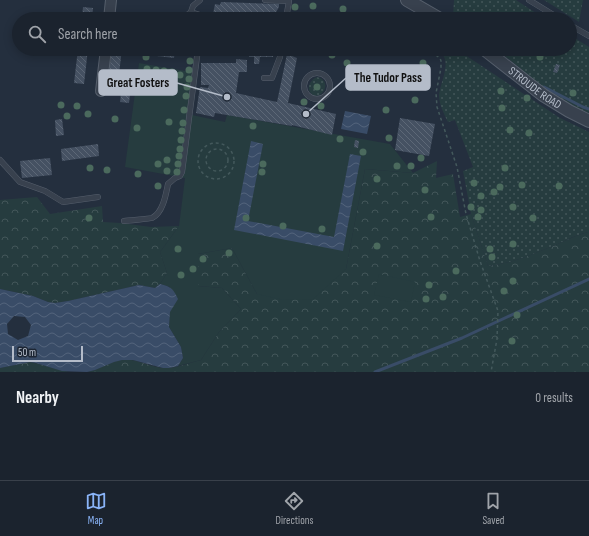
<!DOCTYPE html>
<html lang="en">
<head>
<meta charset="utf-8">
<style>
  :root { --surface:#1b232e; --page:#282f3a; --text:#f1f3f6; --muted:#a0a4aa; --line:#39404a; --accent:#8ab4f8 }
  body { margin:0; font-family:"Sofia Sans Condensed",sans-serif; background:var(--page); color:var(--text) }
  .scale { position:absolute; left:12px; bottom:10px; width:71px; box-sizing:border-box; padding-left:4px; border:2px solid #b4bcc9; border-top:0; font-size:11px; line-height:14px; white-space:nowrap; color:#b4bcc9; -webkit-text-stroke:3px #1d2633; paint-order:stroke }
  .list { margin:0; padding:0; list-style:none }
  h2 { display:flex; justify-content:space-between; align-items:center; height:52px; margin:0; padding:0 16px; font-size:17px }
  h2 small { font-size:13px; font-weight:400; color:var(--muted) }
  .icon { flex:none; width:22px; height:22px; fill:none; stroke:currentColor; stroke-width:2; stroke-linecap:round; stroke-linejoin:round }
  .map { position:relative; flex:none; width:589px; height:372px; overflow:hidden }
  .search { position:absolute; background:var(--surface); box-shadow:0 2px 10px #0003; left:12px; right:12px; top:12px; height:44px; display:flex; align-items:center; gap:10px; box-sizing:border-box; padding:0 14px; border-radius:22px; color:var(--muted); font-size:15px }
  .sheet { height:108px; background:var(--surface) }
  nav { display:flex; justify-content:space-around; align-items:center; box-sizing:border-box; height:56px; border-top:1px solid var(--line); background:var(--surface); font-size:11px; color:var(--muted) }
  nav a { display:grid; justify-items:center; gap:2px }
  nav .on { color:var(--accent) }
  .map>svg:first-child { display:block }
  .grass { fill:url(#grass-dots) }
  .forest { fill:url(#forest-crowns) }
  .green { fill:#263c3f }
  .water { fill:url(#water-waves); fill-rule:evenodd }
  .lines { fill:none; stroke-linecap:round; stroke-linejoin:round }
  .stream { stroke:#394c67; stroke-width:3 }
  .building { fill:url(#building-back-hatch) }
  .service-casing { stroke:#565f6c; stroke-width:6 }
  .minor-casing { stroke:#565f6c; stroke-width:12 }
  .tertiary-casing { stroke:#565f6c; stroke-width:14 }
  .path { stroke:#44595c; stroke-width:1.5; stroke-dasharray:3 3; stroke-linecap:butt }
  .service { stroke:#38414e; stroke-width:5 }
  .minor { stroke:#38414e; stroke-width:10 }
  .tertiary { stroke:#38414e; stroke-width:12 }
  .tree { fill:#4b6a5d }
  .labels { text-anchor:middle; dominant-baseline:central; stroke-width:4; stroke-linejoin:round; paint-order:stroke }
  .street-label { font-size:12px; fill:#b4bcc9; stroke:#1d2633 }
  .leader { fill:none; stroke:#b4bcc9; stroke-width:1.5 }
  .callout-dot { fill:#b4bcc9; stroke:#1d2633; stroke-width:1.5 }
  .callout { fill:#b4bcc9; stroke:#b4bcc9; stroke-width:1.5 }
  .callout-label { font-size:13px; text-anchor:middle; font-weight:bold; fill:#111 }
</style>
</head>
<body>
<div class="map">
<svg width="589" height="372" viewBox="0 0 589 372">
  <defs>
    <pattern id="grass-dots" width="8" height="8" patternUnits="userSpaceOnUse"><rect width="8" height="8" fill="#263c3f"/><path d="M2 2h.1M6 6h.1" fill="none" stroke="#435659" stroke-width="1.8" stroke-linecap="round"/></pattern>
    <pattern id="forest-crowns" width="20" height="18" patternUnits="userSpaceOnUse"><rect width="20" height="18" fill="#263c3f"/><path d="M2 6a3 3 0 1 1 6 0M12 15a3 3 0 1 1 6 0" fill="none" stroke="#435659"/></pattern>
    <pattern id="water-waves" width="16" height="10" patternUnits="userSpaceOnUse"><rect width="16" height="10" fill="#394c67"/><path d="M0 5q4-4 8 0t8 0" fill="none" stroke="#53647b"/></pattern>
    <pattern id="building-back-hatch" width="6" height="6" patternUnits="userSpaceOnUse"><rect width="6" height="6" fill="#455162"/><path d="M-1 5l2 2M0 0l6 6M5-1l2 2" fill="none" stroke="#5d6877"/></pattern>
  </defs>
  <rect width="100%" height="100%" fill="#242f3e"/>
  <g class="grass">
    <path d="M454,0H516L545,19H456L453,17Z"/>
    <path d="M544,0H583L579,22Z"/>
    <path d="M570,35L589,47V113L567,104L538,87L527,76L520,68L496,49H570Z"/>
    <path d="M432,49H456L560,118L589,132V232C574,235 562,243 548,248C529,256 509,264 488,266L471,214L463,171L473,167L455,120L448,122C444,114 439,104 439,95C440,83 452,62 441,53C439,51 435,50 432,49Z"/>
    <path d="M317,77C335,81 319,105 310,92C306,86 312,79 317,77Z"/>
  </g>
  <g class="forest">
    <path d="M437,161L436,178L453,174L460,217L471,214L488,266C509,264 529,256 548,248C562,243 575,235 589,232V372H87C99,370 110,361 122,360C138,358 152,369 168,368C177,368 192,362 201,360L219,332L241,309L222,288L198,286V254L232,248L257,294L346,269L365,169L413,173Z"/>
    <path d="M37,197L50,214L102,206L103,222L120,223L151,227L179,226L160,252L167,273L160,284L155,288L139,285L68,301L55,303L48,302L33,296L0,289V200Z"/>
    <path d="M30,362C43,364 56,370 69,372H0V368Z"/>
  </g>
  <g class="green">
    <path d="M139,63L197,73L192,115L225,122L227,115L390,144L413,173L365,169L346,269L313,299L284,300L257,294L232,248L198,254V286L222,288L241,309L219,332L201,360L178,366L183,358L181,347L169,327L170,287L160,284L167,273L160,252L179,226L185,178L125,167Z"/>
    <path d="M379,274L415,282L411,302L374,295Z"/>
  </g>
  <g class="water">
    <path d="M345,111L371,116L367,134L341,129Z"/>
    <path d="M251,141L263,144L248,221L334,237L350,154L361,156L343,251L234,230Z"/>
    <path d="M160,284C171,287 173,288 178,299L170,312L169,327L181,347L183,358L178,366L169,368H163L133,360H122L114,362L95,370L87,372L62,371L36,363L30,362L0,368V289L33,296L48,302L55,303L68,301L139,285L155,288ZM14,316L25,317L31,325L28,336L18,340L8,334L7,324Z"/>
  </g>
  <g class="lines">
    <g class="stream">
      <path d="M544,87L583,107L589,109"/>
      <path d="M375,372L462,338L589,279"/>
    </g>
  </g>
  <g class="building">
    <path d="M221,2L279,4V7L275,14L274,19H261V15L245,14L244,19H233V13L220,12L219,19H212L215,4L220,5Z"/>
    <path d="M83,7L93,8L92,19H82Z"/>
    <path d="M116,12L126,14V19H115Z"/>
    <path d="M78,49H88L84,84L74,83Z"/>
    <path d="M112,49H122L118,82L108,80Z"/>
    <path d="M158,49H175L174,58L157,56Z"/>
    <path d="M205,49H218V53L204,52Z"/>
    <path d="M228,49H274L273,57H260L259,64H254V57H249V55H239V56H227Z"/>
    <path d="M287,54L297,58L288,103L336,114L332,135L292,125V126L215,113L214,117L196,113L200,87L208,88L209,85H201V63H236V59L247,60V72H239L236,93L277,102Z"/>
    <path d="M556,64L560,65L557,73L553,72Z"/>
    <path d="M122,86L131,87L129,103L120,102Z"/>
    <path d="M400,118L435,124L429,156L395,150Z"/>
    <path d="M62,119L64,135L56,136L55,120Z"/>
    <path d="M355,140L359,141L358,148L354,147Z"/>
    <path d="M98,144L99,156L62,161L61,149Z"/>
    <path d="M50,158L52,175L22,178L20,161Z"/>
  </g>
  <g class="lines">
    <defs>
      <g id="service">
        <path d="M200,0L193,6L191,12L200,15V19"/>
        <path d="M265,0L289,1L286,19"/>
        <path d="M529,0L560,19"/>
        <path d="M170,19H171"/>
        <path d="M182,19L191,12"/>
        <path d="M570,25L589,36"/>
        <circle cx="317" cy="86" r="13"/>
        <path d="M264,78H272L280,57L281,49"/>
        <path d="M0,160L20,182L45,191L63,202L98,197"/>
        <path d="M124,221C130,220 149,219 152,218C163,213 166,194 168,184L175,178L180,176L182,172L198,49"/>
      </g>
      <g id="minor">
        <path d="M109,19L111,0"/>
        <path d="M101,91L106,49"/>
      </g>
      <g id="tertiary">
        <path d="M407,0L440,19"/>
        <path id="s1" d="M484,49L543,95L569,111L589,121"/>
      </g>
    </defs>
    <use href="#service" class="service-casing"/>
    <use href="#minor" class="minor-casing"/>
    <use href="#tertiary" class="tertiary-casing"/>
    <g class="path">
      <path d="M419,49L434,54L440,58L441,61V68L436,93L437,107L457,167L466,214L480,261L498,311L497,339L491,372"/>
      <circle cx="216" cy="161" r="18"/>
      <circle cx="217" cy="160" r="11"/>
    </g>
    <use href="#service" class="service"/>
    <use href="#minor" class="minor"/>
    <use href="#tertiary" class="tertiary"/>
  </g>
  <g class="tree">
    <circle cx="313" cy="6" r="3.5"/>
    <circle cx="295" cy="7" r="3.5"/>
    <circle cx="343" cy="9" r="3.5"/>
    <circle cx="332" cy="55" r="3.5"/>
    <circle cx="146" cy="57" r="3.5"/>
    <circle cx="540" cy="57" r="3.5"/>
    <circle cx="190" cy="61" r="3.5"/>
    <circle cx="347" cy="63" r="3.5"/>
    <circle cx="423" cy="63" r="3.5"/>
    <circle cx="147" cy="69" r="3.5"/>
    <circle cx="156" cy="70" r="3.5"/>
    <circle cx="189" cy="70" r="3.5"/>
    <circle cx="164" cy="71" r="3.5"/>
    <circle cx="172" cy="72" r="3.5"/>
    <circle cx="180" cy="75" r="3.5"/>
    <circle cx="189" cy="79" r="3.5"/>
    <circle cx="187" cy="87" r="3.5"/>
    <circle cx="317" cy="87" r="3.5"/>
    <circle cx="350" cy="87" r="3.5"/>
    <circle cx="501" cy="91" r="3.5"/>
    <circle cx="573" cy="93" r="3.5"/>
    <circle cx="186" cy="96" r="3.5"/>
    <circle cx="527" cy="98" r="3.5"/>
    <circle cx="415" cy="100" r="3.5"/>
    <circle cx="304" cy="102" r="3.5"/>
    <circle cx="61" cy="105" r="3.5"/>
    <circle cx="77" cy="106" r="3.5"/>
    <circle cx="321" cy="106" r="3.5"/>
    <circle cx="502" cy="108" r="3.5"/>
    <circle cx="184" cy="110" r="3.5"/>
    <circle cx="386" cy="110" r="3.5"/>
    <circle cx="88" cy="114" r="3.5"/>
    <circle cx="67" cy="116" r="3.5"/>
    <circle cx="115" cy="119" r="3.5"/>
    <circle cx="169" cy="122" r="3.5"/>
    <circle cx="183" cy="123" r="3.5"/>
    <circle cx="253" cy="126" r="3.5"/>
    <circle cx="137" cy="128" r="3.5"/>
    <circle cx="510" cy="130" r="3.5"/>
    <circle cx="182" cy="131" r="3.5"/>
    <circle cx="529" cy="133" r="3.5"/>
    <circle cx="389" cy="138" r="3.5"/>
    <circle cx="340" cy="139" r="3.5"/>
    <circle cx="181" cy="140" r="3.5"/>
    <circle cx="180" cy="149" r="3.5"/>
    <circle cx="363" cy="152" r="3.5"/>
    <circle cx="179" cy="156" r="3.5"/>
    <circle cx="421" cy="158" r="3.5"/>
    <circle cx="167" cy="160" r="3.5"/>
    <circle cx="158" cy="164" r="3.5"/>
    <circle cx="178" cy="164" r="3.5"/>
    <circle cx="263" cy="164" r="3.5"/>
    <circle cx="397" cy="166" r="3.5"/>
    <circle cx="411" cy="166" r="3.5"/>
    <circle cx="90" cy="168" r="3.5"/>
    <circle cx="505" cy="168" r="3.5"/>
    <circle cx="107" cy="170" r="3.5"/>
    <circle cx="167" cy="171" r="3.5"/>
    <circle cx="177" cy="172" r="3.5"/>
    <circle cx="262" cy="172" r="3.5"/>
    <circle cx="138" cy="174" r="3.5"/>
    <circle cx="377" cy="179" r="3.5"/>
    <circle cx="474" cy="183" r="3.5"/>
    <circle cx="522" cy="185" r="3.5"/>
    <circle cx="158" cy="186" r="3.5"/>
    <circle cx="559" cy="186" r="3.5"/>
    <circle cx="500" cy="187" r="3.5"/>
    <circle cx="425" cy="190" r="3.5"/>
    <circle cx="494" cy="192" r="3.5"/>
    <circle cx="481" cy="196" r="3.5"/>
    <circle cx="471" cy="207" r="3.5"/>
    <circle cx="513" cy="207" r="3.5"/>
    <circle cx="481" cy="210" r="3.5"/>
    <circle cx="431" cy="217" r="3.5"/>
    <circle cx="478" cy="217" r="3.5"/>
    <circle cx="89" cy="218" r="3.5"/>
    <circle cx="246" cy="218" r="3.5"/>
    <circle cx="533" cy="218" r="3.5"/>
    <circle cx="283" cy="226" r="3.5"/>
    <circle cx="322" cy="229" r="3.5"/>
    <circle cx="513" cy="244" r="3.5"/>
    <circle cx="377" cy="246" r="3.5"/>
    <circle cx="178" cy="249" r="3.5"/>
    <circle cx="490" cy="249" r="3.5"/>
    <circle cx="229" cy="253" r="3.5"/>
    <circle cx="492" cy="257" r="3.5"/>
    <circle cx="203" cy="259" r="3.5"/>
    <circle cx="193" cy="269" r="3.5"/>
    <circle cx="456" cy="271" r="3.5"/>
    <circle cx="181" cy="275" r="3.5"/>
    <circle cx="513" cy="281" r="3.5"/>
    <circle cx="429" cy="285" r="3.5"/>
    <circle cx="504" cy="291" r="3.5"/>
    <circle cx="443" cy="297" r="3.5"/>
    <circle cx="426" cy="299" r="3.5"/>
    <circle cx="517" cy="315" r="3.5"/>
    <circle cx="512" cy="341" r="3.5"/>
  </g>
  <g class="labels">
    <g class="street-label">
      <text stroke="none"><textPath href="#s1" startOffset="64">STROUDE ROAD</textPath></text>
    </g>
  </g>
  <path class="leader" d="M306 114L346 78M227 97L177 83"/>
  <g class="callout-dot">
    <circle cx="306" cy="114" r="4"/>
    <circle cx="227" cy="97" r="4"/>
  </g>
  <g class="callout">
    <rect x="346" y="65" width="84" height="25" rx="4"/>
    <rect x="99" y="70" width="78" height="25" rx="4"/>
  </g>
  <g class="callout-label">
    <text x="388" y="82">The Tudor Pass</text>
    <text x="138" y="87">Great Fosters</text>
  </g>
</svg>
<div class="scale">50 m</div>
<div class="search"><svg class="icon" aria-label="search" viewBox="0 0 24 24"><circle cx="10" cy="10" r="6"/><path d="M15 15l6 6"/></svg>Search here</div>
</div>
<section class="sheet">
<h2>Nearby<small>0 results</small></h2>
<ul class="list">
</ul>
</section>
<nav>
<a class="on"><svg class="icon" aria-label="map" viewBox="0 0 24 24"><path d="M3 6l6-2 6 2 6-2v14l-6 2-6-2-6 2zM9 4v14M15 6v14"/></svg>Map</a>
<a><svg class="icon" aria-label="directions" viewBox="0 0 24 24"><path d="M12 3l9 9-9 9-9-9zM9 14v-3h6M13 9l2 2-2 2"/></svg>Directions</a>
<a><svg class="icon" aria-label="saved" viewBox="0 0 24 24"><path d="M7 4h10v16l-5-4-5 4z"/></svg>Saved</a>
</nav>
</body>
</html>
